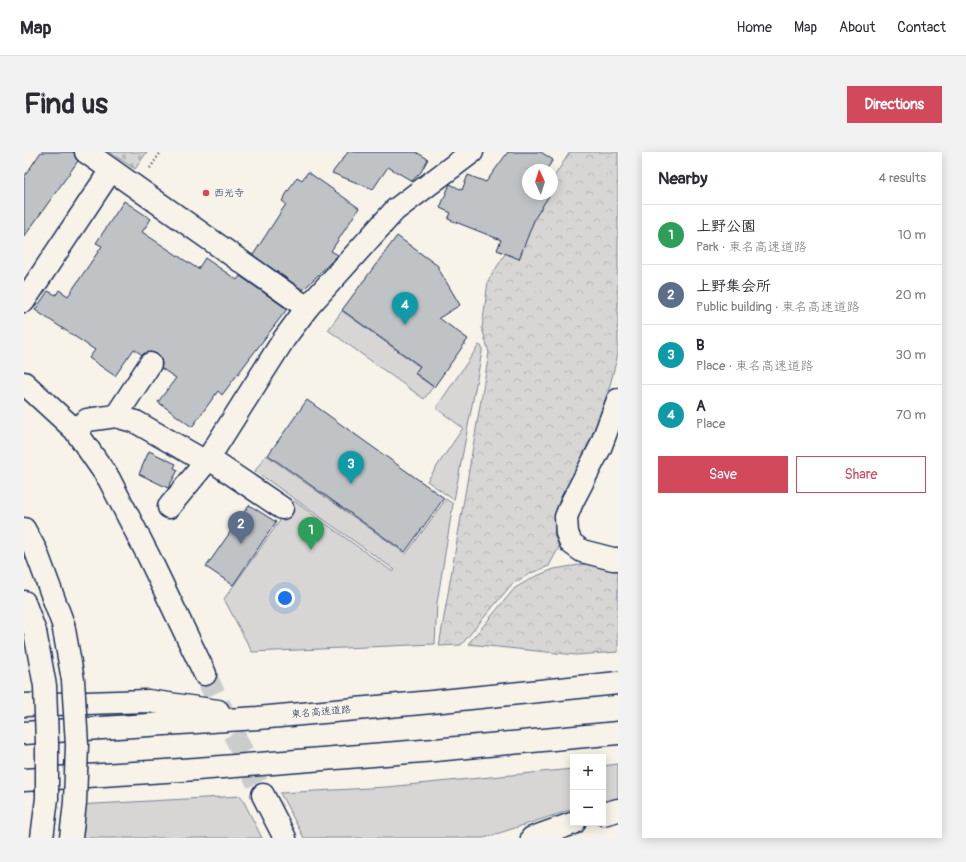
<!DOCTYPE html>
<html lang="en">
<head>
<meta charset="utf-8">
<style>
  :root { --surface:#fff; --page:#f2f2f3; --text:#2b2b33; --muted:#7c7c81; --line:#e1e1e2; --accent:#d1495b }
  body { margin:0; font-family:Pangolin,"Klee One",sans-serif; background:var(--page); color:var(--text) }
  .controls { position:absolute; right:12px; bottom:12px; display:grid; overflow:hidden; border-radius:0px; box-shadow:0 2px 10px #0003 }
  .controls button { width:36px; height:36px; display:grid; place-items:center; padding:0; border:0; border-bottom:1px solid var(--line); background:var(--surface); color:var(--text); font:20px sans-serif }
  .compass { position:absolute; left:498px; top:12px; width:36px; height:36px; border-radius:50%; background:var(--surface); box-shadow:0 2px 10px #0003; rotate:356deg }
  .you { position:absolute; left:261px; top:446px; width:14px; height:14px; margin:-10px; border:3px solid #fff; border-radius:50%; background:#1a73e8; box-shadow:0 0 0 6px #1a73e833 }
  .badge { display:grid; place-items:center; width:26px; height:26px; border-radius:50%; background:var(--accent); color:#fff; font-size:13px; font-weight:700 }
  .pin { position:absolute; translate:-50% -33px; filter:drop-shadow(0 1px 2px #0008) }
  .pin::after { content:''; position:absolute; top:21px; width:14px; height:12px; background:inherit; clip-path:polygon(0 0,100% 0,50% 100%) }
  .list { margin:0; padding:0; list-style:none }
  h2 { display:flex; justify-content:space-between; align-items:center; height:52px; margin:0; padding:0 16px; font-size:17px }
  h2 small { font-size:13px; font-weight:400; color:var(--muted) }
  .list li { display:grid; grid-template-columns:26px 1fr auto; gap:12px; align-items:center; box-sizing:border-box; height:60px; padding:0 16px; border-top:1px solid var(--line) }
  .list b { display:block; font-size:15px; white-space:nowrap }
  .list p { margin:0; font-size:13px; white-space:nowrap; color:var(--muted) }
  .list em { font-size:13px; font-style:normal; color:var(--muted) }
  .actions { display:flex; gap:8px; padding:12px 16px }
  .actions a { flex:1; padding:9px 0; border:1px solid var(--accent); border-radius:0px; text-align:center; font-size:14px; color:var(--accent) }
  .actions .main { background:var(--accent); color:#fff }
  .map { position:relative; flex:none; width:594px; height:686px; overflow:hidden; border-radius:0px }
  header { display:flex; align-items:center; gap:24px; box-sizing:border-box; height:56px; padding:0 20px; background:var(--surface); border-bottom:1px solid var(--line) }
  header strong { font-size:19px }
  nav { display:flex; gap:22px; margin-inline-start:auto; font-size:14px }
  .intro { display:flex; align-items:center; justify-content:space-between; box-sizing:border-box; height:96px; padding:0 24px }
  h1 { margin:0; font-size:28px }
  .button { padding:10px 18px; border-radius:0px; background:var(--accent); color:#fff; font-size:14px; font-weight:700 }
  main { display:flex; gap:24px; padding:0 24px }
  aside { flex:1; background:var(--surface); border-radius:0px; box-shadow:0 2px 10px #0003 }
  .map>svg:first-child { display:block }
  .green { fill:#d7d6d4; stroke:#798299 }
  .forest { fill:url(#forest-crowns); stroke:#798299 }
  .cemetery { fill:url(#cemetery-stones); stroke:#798299 }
  .building { fill:#c0c3c5; stroke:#1b2f5e }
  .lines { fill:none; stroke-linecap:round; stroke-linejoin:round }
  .minor-tunnel { stroke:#cbcccc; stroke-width:22; stroke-dasharray:22 11; stroke-linecap:butt }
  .minor-casing { stroke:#1b2f5e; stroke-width:25 }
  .highway-casing { stroke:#1b2f5e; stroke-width:25 }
  .path { stroke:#1b2f5e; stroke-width:2.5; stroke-dasharray:1 3; stroke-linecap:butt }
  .minor { stroke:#f7f3e8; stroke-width:22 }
  .highway { stroke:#f7f3e8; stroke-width:22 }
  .highway-bridge-casing { stroke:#1b2f5e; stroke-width:25; stroke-linecap:butt }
  .highway-bridge { stroke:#f7f3e8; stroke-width:22 }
  .poi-dot { fill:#d1495b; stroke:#f7f3e8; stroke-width:1.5 }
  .labels { text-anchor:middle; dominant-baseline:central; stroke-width:3; stroke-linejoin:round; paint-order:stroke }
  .poi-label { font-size:10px; fill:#1b2f5e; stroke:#f7f3e8; text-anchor:start }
  .street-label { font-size:10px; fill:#1b2f5e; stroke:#f7f3e8 }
</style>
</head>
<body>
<header>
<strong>Map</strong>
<nav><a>Home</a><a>Map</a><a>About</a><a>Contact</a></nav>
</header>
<div class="intro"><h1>Find us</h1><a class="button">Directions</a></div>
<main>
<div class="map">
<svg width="594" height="686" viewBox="0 0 594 686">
  <defs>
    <pattern id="forest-crowns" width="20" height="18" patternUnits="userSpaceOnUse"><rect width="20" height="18" fill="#d7d6d4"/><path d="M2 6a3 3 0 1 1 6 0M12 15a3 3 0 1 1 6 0" fill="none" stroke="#b8b8b8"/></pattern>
    <pattern id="cemetery-stones" width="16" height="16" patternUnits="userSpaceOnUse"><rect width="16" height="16" fill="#d7d6d4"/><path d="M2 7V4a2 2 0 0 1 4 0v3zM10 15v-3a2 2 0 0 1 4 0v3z" fill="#b8b8b8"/></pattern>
  </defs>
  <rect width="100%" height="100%" fill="#f7f3e8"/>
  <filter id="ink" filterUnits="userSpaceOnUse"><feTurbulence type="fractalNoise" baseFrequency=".025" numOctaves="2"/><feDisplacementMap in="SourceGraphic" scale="8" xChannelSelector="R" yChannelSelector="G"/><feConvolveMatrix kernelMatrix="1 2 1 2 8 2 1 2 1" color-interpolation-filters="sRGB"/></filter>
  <g filter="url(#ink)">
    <g class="green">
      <path d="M318,159L396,215L391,222L409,235L400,247L304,178Z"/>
      <path d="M455,193L458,195V200L430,348L403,329L439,276L412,256Z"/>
      <path d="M242,303L382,402L422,347L429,352L413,451L411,492L228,500L200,447L270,349L369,420L371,418L231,319Z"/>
      <path d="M594,612V646L579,650V614Z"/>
      <path d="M549,617V657L460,686H280L256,641L363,635Z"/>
      <path d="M217,644L238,686H47L53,653Z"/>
    </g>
    <g class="forest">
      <path d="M546,0H594V202L585,237L570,280L532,361L530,382L535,395L525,414L507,421L488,432L437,493L415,494L465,201L458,176L464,129L519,42H528V28Z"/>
      <path d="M561,412L594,417V500L552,503L444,492L491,436L510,425L530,417Z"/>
    </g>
    <path class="cemetery" d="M85,0H123L111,17Z"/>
    <g class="building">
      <path d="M17,0H50L51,5L54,9L0,85V25Z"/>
      <path d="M324,0H392L404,7L397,20L388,29L364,15L349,37L308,21Z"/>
      <path d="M484,0H517L529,8L522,18H504V42H526L511,66L495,107L473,98L477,88L424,67L427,61L416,56L426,32L438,38L444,23L462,30Z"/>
      <path d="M284,20L335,56L307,99L314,103L279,138L229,103L262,52L258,49L273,25L278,28Z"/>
      <path d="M100,49L127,67L118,80L174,117L181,106L213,128L216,124L263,157L198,243L194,239L168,275L134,250L152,226L137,216L138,212L137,207L133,202L126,200L118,203L110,197L91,224L65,206L71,198L11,158L24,139L32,143L35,138L44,144L78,94L72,91Z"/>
      <path d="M373,84L414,114V116L436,153L415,166L444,187L410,235L391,221L396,214L318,158Z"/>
      <path d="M283,248L420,346L381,400L244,303Z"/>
      <path d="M125,299L152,312L150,316L154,318L144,336L115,322Z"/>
      <path d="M225,353L252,370L209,433L182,415Z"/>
    </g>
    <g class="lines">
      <path class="minor-tunnel" d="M181,522L239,643"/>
      <defs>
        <g id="minor">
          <path d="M0,149L87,18"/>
          <path d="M283,156L371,58L448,0"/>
          <path d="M0,231L51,278L85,327L124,403L181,522"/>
          <path d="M594,248L576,296L548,350L542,365L543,381L547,391L558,399L589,407H594"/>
          <path d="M92,264L126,212"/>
          <path d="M51,278L63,268L92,264L112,270L182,310L260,187L283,156L62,0"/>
          <path d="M184,306L258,356"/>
          <path d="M145,355L182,310"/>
          <path d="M239,643L261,686"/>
        </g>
        <g id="highway">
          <path d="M0,377L12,399L39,472"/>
          <path d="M0,450L11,480"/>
          <path d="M0,553L124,549L194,559"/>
          <path d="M0,581L234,566L408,550L594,531"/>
          <path d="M0,628L173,617L411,598L594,581"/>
          <path d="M579,662L594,658"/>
          <path d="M508,686L550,671"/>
        </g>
      </defs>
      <use href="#minor" class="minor-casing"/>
      <use href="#highway" class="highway-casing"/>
      <path class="path" d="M126,16L137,0"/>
      <use href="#minor" class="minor"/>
      <use href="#highway" class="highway"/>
      <defs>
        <g id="highway-bridge">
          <path d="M39,472L49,528L53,593L51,650L47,686"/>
          <path d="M11,480L21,534L23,591V646L18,686"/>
        </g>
      </defs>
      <use href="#highway-bridge" class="highway-bridge-casing"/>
      <use href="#highway-bridge" class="highway-bridge"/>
    </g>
  </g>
  <circle class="poi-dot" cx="182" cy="41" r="4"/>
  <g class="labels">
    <g class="poi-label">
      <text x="190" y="41">西光寺</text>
    </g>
    <g class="street-label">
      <text transform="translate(297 560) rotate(-5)">東名高速道路</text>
    </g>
  </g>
</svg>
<div class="controls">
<button>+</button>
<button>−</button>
</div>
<svg class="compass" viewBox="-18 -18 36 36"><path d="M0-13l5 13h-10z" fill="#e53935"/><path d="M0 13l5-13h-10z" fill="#7c7c81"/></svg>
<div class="you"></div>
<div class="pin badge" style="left:287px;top:398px;background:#2e9e5b">1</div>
<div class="pin badge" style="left:217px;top:392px;background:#5c6f8a">2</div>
<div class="pin badge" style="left:327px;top:332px;background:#0f9aa8">3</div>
<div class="pin badge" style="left:381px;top:173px;background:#0f9aa8">4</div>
</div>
<aside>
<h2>Nearby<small>4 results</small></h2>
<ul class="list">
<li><span class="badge" style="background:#2e9e5b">1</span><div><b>上野公園</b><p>Park · 東名高速道路</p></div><em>10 m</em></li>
<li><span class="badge" style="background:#5c6f8a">2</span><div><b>上野集会所</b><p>Public building · 東名高速道路</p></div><em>20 m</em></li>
<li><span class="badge" style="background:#0f9aa8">3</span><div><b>B</b><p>Place · 東名高速道路</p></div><em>30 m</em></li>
<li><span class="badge" style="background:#0f9aa8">4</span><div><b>A</b><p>Place</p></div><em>70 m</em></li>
</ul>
<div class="actions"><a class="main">Save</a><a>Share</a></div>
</aside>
</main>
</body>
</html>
